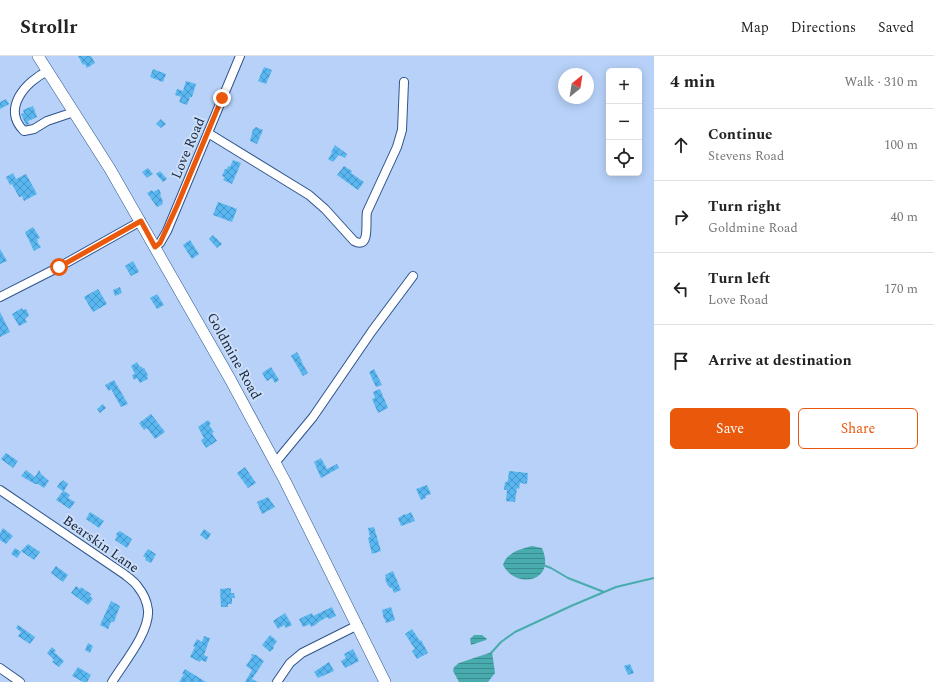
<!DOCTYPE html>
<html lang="en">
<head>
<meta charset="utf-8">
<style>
  :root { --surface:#fff; --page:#f2f2f2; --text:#222; --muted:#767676; --line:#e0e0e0; --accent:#ea580c }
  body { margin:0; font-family:Spectral,serif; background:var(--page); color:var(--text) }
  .controls { position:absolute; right:12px; top:12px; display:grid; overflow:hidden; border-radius:6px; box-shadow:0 2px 10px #0003 }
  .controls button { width:36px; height:36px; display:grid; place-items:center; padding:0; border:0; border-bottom:1px solid var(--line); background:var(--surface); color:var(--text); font:20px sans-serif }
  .compass { position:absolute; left:558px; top:12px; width:36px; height:36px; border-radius:50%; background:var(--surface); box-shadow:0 2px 10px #0003; rotate:30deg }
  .stop { position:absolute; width:12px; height:12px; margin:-9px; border:3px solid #ea580c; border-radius:50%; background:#fff }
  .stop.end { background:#ea580c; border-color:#fff; box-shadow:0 1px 4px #0008 }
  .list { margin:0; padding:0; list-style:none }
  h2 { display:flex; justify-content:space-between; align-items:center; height:52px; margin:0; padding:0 16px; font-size:17px }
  h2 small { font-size:13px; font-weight:400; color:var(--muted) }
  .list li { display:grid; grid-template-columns:26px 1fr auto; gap:12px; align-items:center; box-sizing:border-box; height:72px; padding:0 16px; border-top:1px solid var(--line) }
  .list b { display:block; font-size:15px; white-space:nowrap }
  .list p { margin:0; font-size:13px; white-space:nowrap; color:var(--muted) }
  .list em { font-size:13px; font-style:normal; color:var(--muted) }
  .actions { display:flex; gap:8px; padding:12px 16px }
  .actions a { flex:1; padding:9px 0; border:1px solid var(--accent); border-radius:6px; text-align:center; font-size:14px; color:var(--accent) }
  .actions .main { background:var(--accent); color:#fff }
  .icon { flex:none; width:22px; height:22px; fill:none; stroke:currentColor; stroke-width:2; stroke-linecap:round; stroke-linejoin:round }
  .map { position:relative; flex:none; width:654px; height:626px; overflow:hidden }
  header { display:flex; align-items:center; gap:24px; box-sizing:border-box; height:56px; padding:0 20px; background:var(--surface); border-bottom:1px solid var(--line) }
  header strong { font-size:19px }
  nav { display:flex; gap:22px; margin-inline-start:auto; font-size:14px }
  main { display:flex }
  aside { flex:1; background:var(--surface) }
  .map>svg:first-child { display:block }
  .water { fill:url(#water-rules) }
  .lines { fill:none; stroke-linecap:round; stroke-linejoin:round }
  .stream { stroke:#48acaf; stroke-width:2 }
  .building { fill:url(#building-cross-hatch) }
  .minor-casing { stroke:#2f548c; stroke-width:10 }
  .major-casing { stroke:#2f548c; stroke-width:12 }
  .minor { stroke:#fff; stroke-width:8 }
  .major { stroke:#fff; stroke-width:11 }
  .route { stroke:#ea580c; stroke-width:5 }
  .labels { text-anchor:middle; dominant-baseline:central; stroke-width:4; stroke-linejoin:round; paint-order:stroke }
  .street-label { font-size:14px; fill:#13233b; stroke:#ccdef8 }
</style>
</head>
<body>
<header>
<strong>Strollr</strong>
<nav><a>Map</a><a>Directions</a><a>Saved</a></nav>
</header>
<main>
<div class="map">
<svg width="654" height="626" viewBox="0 0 654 626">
  <defs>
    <pattern id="water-rules" width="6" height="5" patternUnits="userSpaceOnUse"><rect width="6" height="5" fill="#48acaf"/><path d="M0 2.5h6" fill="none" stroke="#3b8c90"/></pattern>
    <pattern id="building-cross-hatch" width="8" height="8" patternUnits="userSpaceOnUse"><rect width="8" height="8" fill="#58b7f1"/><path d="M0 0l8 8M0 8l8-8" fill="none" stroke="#4894c4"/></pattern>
  </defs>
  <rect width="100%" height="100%" fill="#b7d1f8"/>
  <g class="water">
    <path d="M532,490L542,492C557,527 515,533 503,509C507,496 521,493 532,490Z"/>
    <path d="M474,579H482L487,583L486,584L471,589L470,583Z"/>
    <path d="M492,596L495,617L488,626H459L453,615L454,611L459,607Z"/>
  </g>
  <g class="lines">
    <g class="stream">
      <path d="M543,509L551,512L568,522L604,536"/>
      <path d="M491,597L501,586L515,576L571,550L616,531L654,522"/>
    </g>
  </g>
  <g class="building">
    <path d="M78,0H91L95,7L87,12L85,8L83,9Z"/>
    <path d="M264,11L272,14L266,28L258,25Z"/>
    <path d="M153,13L166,18L163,26L150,21Z"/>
    <path d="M186,25L196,28L192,41H190L187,49L179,46L181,41L175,39L177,33L183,35Z"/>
    <path d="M6,43L9,48L0,53V46Z"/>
    <path d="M33,50L37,61L28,65L29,68L26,69L21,58L24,57L23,54Z"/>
    <path d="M161,63L166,68L161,72L156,68Z"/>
    <path d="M256,71L263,74L257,88L250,85L253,73H254Z"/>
    <path d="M335,89L347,98L345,102L339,99L333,106L328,103L332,97L331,96Z"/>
    <path d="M233,104L241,107L232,128L223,124L225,121L222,120L225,113H227L228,110L230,111Z"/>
    <path d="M344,110L352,115L351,117L364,126L358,134L337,119Z"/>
    <path d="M148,112L153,118L147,122L142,116Z"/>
    <path d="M160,115L167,123L163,126L156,118Z"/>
    <path d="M13,117L16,123L26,118L37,138L24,145L22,140L19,141L12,128L10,129L6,121Z"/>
    <path d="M159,133L161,138L160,139L163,145L162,146L163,148L157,151L147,137L152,134L153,136Z"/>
    <path d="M218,146L237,153L232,166L213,159Z"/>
    <path d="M33,171L40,182L37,183L38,185L37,186L41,191L34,195L25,176Z"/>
    <path d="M213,179L222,188L217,192L209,183Z"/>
    <path d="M190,184L199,198L192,203L183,189Z"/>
    <path d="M0,193L7,205L0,208Z"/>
    <path d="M133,205L139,216L131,220L125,210Z"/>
    <path d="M120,231L122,237L115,240L113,234Z"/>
    <path d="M98,233L107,248L93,256L84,241Z"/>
    <path d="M157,238L164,249L157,253L150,242Z"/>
    <path d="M22,252L23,254L26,253L29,259L25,263L27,266L19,270L12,258Z"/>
    <path d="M0,256L10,276L0,281Z"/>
    <path d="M297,296L302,305H301L308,317L303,320L291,300Z"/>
    <path d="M137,306L140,311L141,310L143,313L144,312L148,319L147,320L148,323L140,327L137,322L134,324L132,319L135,318L131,310Z"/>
    <path d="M271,311L279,324L275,327L272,322L267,325L262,317Z"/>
    <path d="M374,313L382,329L376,331L369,316Z"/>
    <path d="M114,324L128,348L121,351L111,333L109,335L105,329Z"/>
    <path d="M380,333L388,352L378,357L372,343L375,342L373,336Z"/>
    <path d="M103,348L106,352L100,357L97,353Z"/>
    <path d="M151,358L165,376L155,383L147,372L144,374L139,367Z"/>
    <path d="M208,364L211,368L209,369L214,376L212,377L213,379L217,385L206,392L201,384L204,382L198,371Z"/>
    <path d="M6,397L18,405L13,412L1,403Z"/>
    <path d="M321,402L327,413L337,408L339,412L321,422L314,406Z"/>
    <path d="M245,411L256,427L248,432L237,417Z"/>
    <path d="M26,414L35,421L39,414L41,418L49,425L44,432L38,428H35L21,420Z"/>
    <path d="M509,415L528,417L527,428L520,427L519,433L517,432L515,446L506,445L507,434H504L505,426H507L508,424Z"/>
    <path d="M63,424L68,428L64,435L70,439L68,442L75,446L70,453L56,444L63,435L57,431L61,425L62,426Z"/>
    <path d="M427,429L431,438L425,440L426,442L421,444L416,433Z"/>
    <path d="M268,441L275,451L262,458L257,446Z"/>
    <path d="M90,456L104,465L99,472L86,463Z"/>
    <path d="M411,456L415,465L401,470L398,462L405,458V459Z"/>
    <path d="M374,471L381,495L372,498L368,482L370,481L368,472Z"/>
    <path d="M3,472L13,480L6,488L0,484V477Z"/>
    <path d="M204,473L211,478L207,484L200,479Z"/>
    <path d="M120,475L132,483L127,492L115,484L117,480L116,478L118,476Z"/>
    <path d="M28,488L40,496L34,504L21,495Z"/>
    <path d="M15,492L21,496L17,502L11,498Z"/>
    <path d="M148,493L156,498L151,507L145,504L146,502L143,500Z"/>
    <path d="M56,510L68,519L63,526L51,517Z"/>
    <path d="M393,515L401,534L394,537L392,532H390L389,530H388L385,523L386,522L385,519Z"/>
    <path d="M76,530L80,533L81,531L91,538L90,540L93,543L88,549L71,537Z"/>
    <path d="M231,532V537H234L235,542H232V548H228V551H221L220,533Z"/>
    <path d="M111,545L120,550L114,566H111L108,573L100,569Z"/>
    <path d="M332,551L336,560L329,563L327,561L317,567V568L311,571L310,568L303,571L299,563L312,557L313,560Z"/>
    <path d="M391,551L395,564L386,567L385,563H384L382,554Z"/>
    <path d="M285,557L292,569L286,572L284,569L278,573L273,565Z"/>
    <path d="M18,569L35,581L30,588L18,580L21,576L16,572Z"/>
    <path d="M412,573L420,585L421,584L428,597L417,603L412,595L415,593L405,578Z"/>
    <path d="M270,579L277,585L273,591L274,592L270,596L262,589Z"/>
    <path d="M204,580L210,582L204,599L208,601L206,606L201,604L200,606L190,601L195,591L193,590L197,583L202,586Z"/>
    <path d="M88,587L93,590L90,597L85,594Z"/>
    <path d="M52,591L56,595L54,596L64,605L59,611L52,606L54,604L47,597Z"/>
    <path d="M353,593L359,605L345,612L341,605L346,602L344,598Z"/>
    <path d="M251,598L256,599L264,605L252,623L258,626H245L252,614L246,610L252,601Z"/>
    <path d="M329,606L334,615L318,622L314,616Z"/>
    <path d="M630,608L634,617L628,619L624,610Z"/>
    <path d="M78,611L91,619L87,626H83L72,620Z"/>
    <path d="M185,613L206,626H179L184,618H182Z"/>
  </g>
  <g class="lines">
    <defs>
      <g id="minor">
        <path d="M48,15C26,25 1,53 24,75L34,73L47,65L74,56"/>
        <path d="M208,77L309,139L325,153L354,185C371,194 365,166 367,156L397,91L402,74L404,26"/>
        <path d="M155,191L160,187L167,175L240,0"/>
        <path d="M0,241L59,211L141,165"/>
        <path d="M275,407L313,361L372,275L413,220"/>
        <path d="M0,434L124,518C129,522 135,526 138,531C143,537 147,546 148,554C150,576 123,608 112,626"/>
        <path d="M0,612L20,626"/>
        <path d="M277,626L290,607L302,597L358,569"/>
      </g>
      <path id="major" d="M38,0L110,113L230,323L285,425L385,626"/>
    </defs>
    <use href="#minor" class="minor-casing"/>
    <use href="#major" class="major-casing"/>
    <use href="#minor" class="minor"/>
    <use href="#major" class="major"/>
  </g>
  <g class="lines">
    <path class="route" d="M59,211L141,165L155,191L160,187L177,150L222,42"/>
  </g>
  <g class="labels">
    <g class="street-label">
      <text transform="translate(188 92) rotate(-67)">Love Road</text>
      <text transform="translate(234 300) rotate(61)">Goldmine Road</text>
      <text transform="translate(101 488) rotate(35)">Bearskin Lane</text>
    </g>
  </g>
</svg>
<div class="controls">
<button>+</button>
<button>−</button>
<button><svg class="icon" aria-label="locate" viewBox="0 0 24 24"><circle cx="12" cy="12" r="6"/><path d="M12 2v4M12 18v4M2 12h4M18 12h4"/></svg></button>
</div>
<svg class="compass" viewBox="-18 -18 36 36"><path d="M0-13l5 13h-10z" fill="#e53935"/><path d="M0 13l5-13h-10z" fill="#767676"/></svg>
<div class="stop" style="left:59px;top:211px"></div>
<div class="stop end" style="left:222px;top:42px"></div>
</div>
<aside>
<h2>4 min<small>Walk · 310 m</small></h2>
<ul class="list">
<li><svg class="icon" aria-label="ahead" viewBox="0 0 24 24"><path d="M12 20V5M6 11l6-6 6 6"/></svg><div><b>Continue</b><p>Stevens Road</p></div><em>100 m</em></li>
<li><svg class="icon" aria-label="right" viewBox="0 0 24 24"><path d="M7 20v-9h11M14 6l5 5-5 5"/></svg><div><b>Turn right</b><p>Goldmine Road</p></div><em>40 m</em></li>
<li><svg class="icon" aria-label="left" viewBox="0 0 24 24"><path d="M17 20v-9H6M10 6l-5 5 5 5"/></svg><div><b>Turn left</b><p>Love Road</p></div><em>170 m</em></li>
<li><svg class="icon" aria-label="arrive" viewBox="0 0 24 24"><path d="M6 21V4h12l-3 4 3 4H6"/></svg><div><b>Arrive at destination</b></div></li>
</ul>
<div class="actions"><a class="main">Save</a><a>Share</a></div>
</aside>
</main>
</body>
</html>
